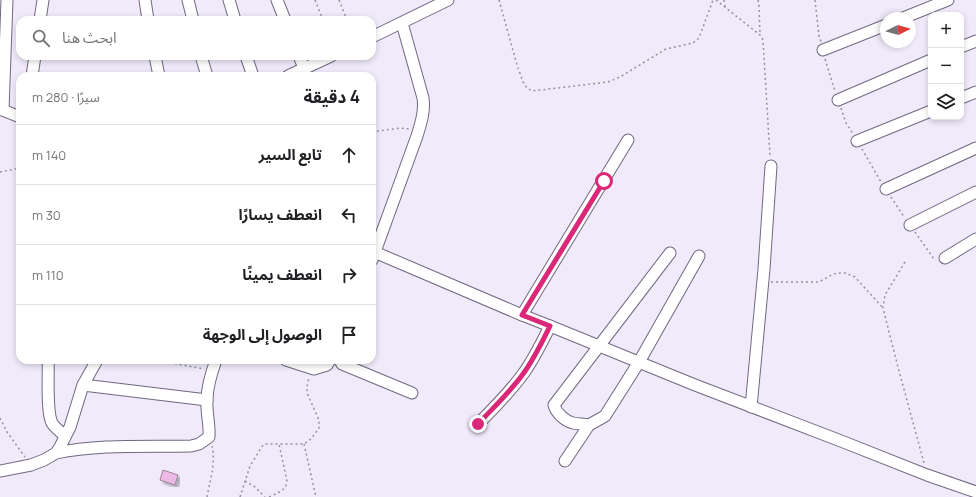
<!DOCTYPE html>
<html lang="ar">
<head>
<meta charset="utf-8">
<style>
  :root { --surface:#fff; --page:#f6f6f6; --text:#202124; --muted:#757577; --line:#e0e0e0 }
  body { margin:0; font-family:Manrope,"Noto Sans Arabic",sans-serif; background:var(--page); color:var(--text); direction:rtl }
  .controls { position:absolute; right:12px; top:12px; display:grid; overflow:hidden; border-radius:8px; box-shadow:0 2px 6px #0003 }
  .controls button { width:36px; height:36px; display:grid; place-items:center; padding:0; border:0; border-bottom:1px solid var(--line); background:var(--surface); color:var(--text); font:20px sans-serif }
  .compass { position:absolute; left:880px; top:12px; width:36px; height:36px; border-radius:50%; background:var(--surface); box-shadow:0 2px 6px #0003; rotate:85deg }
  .stop { position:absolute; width:12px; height:12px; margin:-9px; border:3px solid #db2777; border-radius:50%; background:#fff }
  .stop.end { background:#db2777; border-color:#fff; box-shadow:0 1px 4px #0008 }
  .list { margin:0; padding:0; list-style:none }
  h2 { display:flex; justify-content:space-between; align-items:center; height:52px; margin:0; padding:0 16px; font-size:17px }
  h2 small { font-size:13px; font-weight:400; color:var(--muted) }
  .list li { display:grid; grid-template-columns:26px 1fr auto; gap:12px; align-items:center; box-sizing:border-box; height:60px; padding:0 16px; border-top:1px solid var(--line) }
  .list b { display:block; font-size:15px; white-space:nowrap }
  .list em { font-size:13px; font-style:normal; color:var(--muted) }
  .icon { flex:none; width:22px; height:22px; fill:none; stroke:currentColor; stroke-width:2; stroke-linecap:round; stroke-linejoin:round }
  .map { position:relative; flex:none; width:976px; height:497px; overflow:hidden; direction:ltr }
  .search { position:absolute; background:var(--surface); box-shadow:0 2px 6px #0003; left:16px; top:16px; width:360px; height:44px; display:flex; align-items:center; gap:10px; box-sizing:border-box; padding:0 14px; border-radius:12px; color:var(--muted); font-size:15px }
  .panel { position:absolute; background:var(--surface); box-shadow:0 2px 6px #0003; left:16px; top:72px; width:360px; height:292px; border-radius:12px; direction:rtl }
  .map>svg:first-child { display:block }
  .building { fill:#edb9e7; stroke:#9b8598; filter:url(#shadow) }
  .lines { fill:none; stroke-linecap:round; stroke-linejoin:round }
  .minor-casing { stroke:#716880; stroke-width:13 }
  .path { stroke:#96919f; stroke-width:1.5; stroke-dasharray:2 3; stroke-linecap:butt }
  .minor { stroke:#fff; stroke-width:11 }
  .route { stroke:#db2777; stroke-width:5 }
</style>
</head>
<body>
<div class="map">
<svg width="976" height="497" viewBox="0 0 976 497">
  <defs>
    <filter id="shadow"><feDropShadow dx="3" dy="3" stdDeviation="1" flood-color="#0004"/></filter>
  </defs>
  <rect width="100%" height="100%" fill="#f0eafb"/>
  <path class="building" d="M163,470L178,475L175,485L160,480Z"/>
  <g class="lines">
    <defs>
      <g id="minor">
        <path d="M145,0L148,20"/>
        <path d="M188,0L193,20"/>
        <path d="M229,0L235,20"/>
        <path d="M277,0L285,20"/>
        <path d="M903,18L948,0"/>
        <path d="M40,20L43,0"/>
        <path d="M372,37L448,0"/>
        <path d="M961,47L976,41"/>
        <path d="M823,50L886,25"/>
        <path d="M155,56L159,76"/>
        <path d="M201,56L207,76"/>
        <path d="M246,56L253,76"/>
        <path d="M299,56L304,68"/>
        <path d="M32,76L35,56"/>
        <path d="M288,76L331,56"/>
        <path d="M961,98L976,92"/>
        <path d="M838,100L931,60"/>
        <path d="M0,109L20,117"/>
        <path d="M3,110L7,0"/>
        <path d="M857,141L931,111"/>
        <path d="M886,189L976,148"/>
        <path d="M910,225L976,192"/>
        <path d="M372,251L522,315L550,326L695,385L841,441L927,475L976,492"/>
        <path d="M945,258L976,239"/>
        <path d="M372,260L417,136C421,123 425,111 423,98L402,23"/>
        <path d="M522,315L628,140"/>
        <path d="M48,360C49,374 46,411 52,423C55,428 61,432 65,436"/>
        <path d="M286,360L314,369L327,365L330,360"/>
        <path d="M340,360L342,364L412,393"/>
        <path d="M83,385L207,400"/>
        <path d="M751,407L764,269L771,166"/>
        <path d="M478,424C494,408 510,392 523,374C534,359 542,342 550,326"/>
        <path d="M589,425C584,424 578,424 573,423C565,421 556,413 554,405L670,253"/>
        <path d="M56,453C100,444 146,447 191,446L199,444L209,437C210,425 206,412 207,400C207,388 212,371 216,360"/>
        <path d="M565,461L589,425L605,416L639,362L699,256"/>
        <path d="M0,471L31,465L44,460L56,453L60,447L70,427L83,385L97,360"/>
      </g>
    </defs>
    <use href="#minor" class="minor-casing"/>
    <g class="path">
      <path d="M315,0L323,20"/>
      <path d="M339,0L347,20"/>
      <path d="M499,0L517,65L523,82L527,88L532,91L608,82L620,77L666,49L693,43L699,38L713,0"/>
      <path d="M716,0L760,35L763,40L770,156"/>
      <path d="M724,0L725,7"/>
      <path d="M758,0L759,6L760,35"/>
      <path d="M815,0L819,36L821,42"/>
      <path d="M825,59L835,91"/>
      <path d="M841,108L846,123L853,134"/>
      <path d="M372,132L400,128L409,129"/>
      <path d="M862,149L881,182"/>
      <path d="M0,172L20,168"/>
      <path d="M891,197L904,217"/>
      <path d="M915,232L934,259L936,260"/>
      <path d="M905,262L885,295L883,308L899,371L924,463"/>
      <path d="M771,282H819L833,274L840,273H845L855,277L883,308"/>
      <path d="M155,360L204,369"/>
      <path d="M0,418L7,432L25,457"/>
      <path d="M304,444L316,497"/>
      <path d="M245,481L255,487L265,497"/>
      <path d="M207,497C210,480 216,463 212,446"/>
      <path d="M240,497L250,466L263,445L265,444H304L311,439L319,428V420L307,393V387L309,377"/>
      <path d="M269,497C277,493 286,491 287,481L279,444"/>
    </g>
    <use href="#minor" class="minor"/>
  </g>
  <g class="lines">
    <path class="route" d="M478,424C493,408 510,392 523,374C534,359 542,342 550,326L522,315L604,181"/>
  </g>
</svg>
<div class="controls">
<button>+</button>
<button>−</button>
<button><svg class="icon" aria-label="layers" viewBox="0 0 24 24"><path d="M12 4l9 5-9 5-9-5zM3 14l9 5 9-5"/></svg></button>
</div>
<svg class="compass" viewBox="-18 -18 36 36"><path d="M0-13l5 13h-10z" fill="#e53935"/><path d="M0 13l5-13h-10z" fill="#757577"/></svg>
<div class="stop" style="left:604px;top:181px"></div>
<div class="stop end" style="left:478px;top:424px"></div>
<div class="search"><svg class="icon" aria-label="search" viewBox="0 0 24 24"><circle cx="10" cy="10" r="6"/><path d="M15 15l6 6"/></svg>ابحث هنا</div>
<section class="panel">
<h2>4 دقيقة<small>سيرًا · 280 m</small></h2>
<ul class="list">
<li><svg class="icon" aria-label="ahead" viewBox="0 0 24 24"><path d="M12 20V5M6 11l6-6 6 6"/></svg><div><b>تابع السير</b></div><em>140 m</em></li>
<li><svg class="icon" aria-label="left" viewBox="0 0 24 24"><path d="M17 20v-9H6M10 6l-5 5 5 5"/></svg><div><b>انعطف يسارًا</b></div><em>30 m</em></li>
<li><svg class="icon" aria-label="right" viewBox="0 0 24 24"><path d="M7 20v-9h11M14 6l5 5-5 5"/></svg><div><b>انعطف يمينًا</b></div><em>110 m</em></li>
<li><svg class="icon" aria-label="arrive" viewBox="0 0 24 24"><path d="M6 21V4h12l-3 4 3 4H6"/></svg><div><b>الوصول إلى الوجهة</b></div></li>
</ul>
</section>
</div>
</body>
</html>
